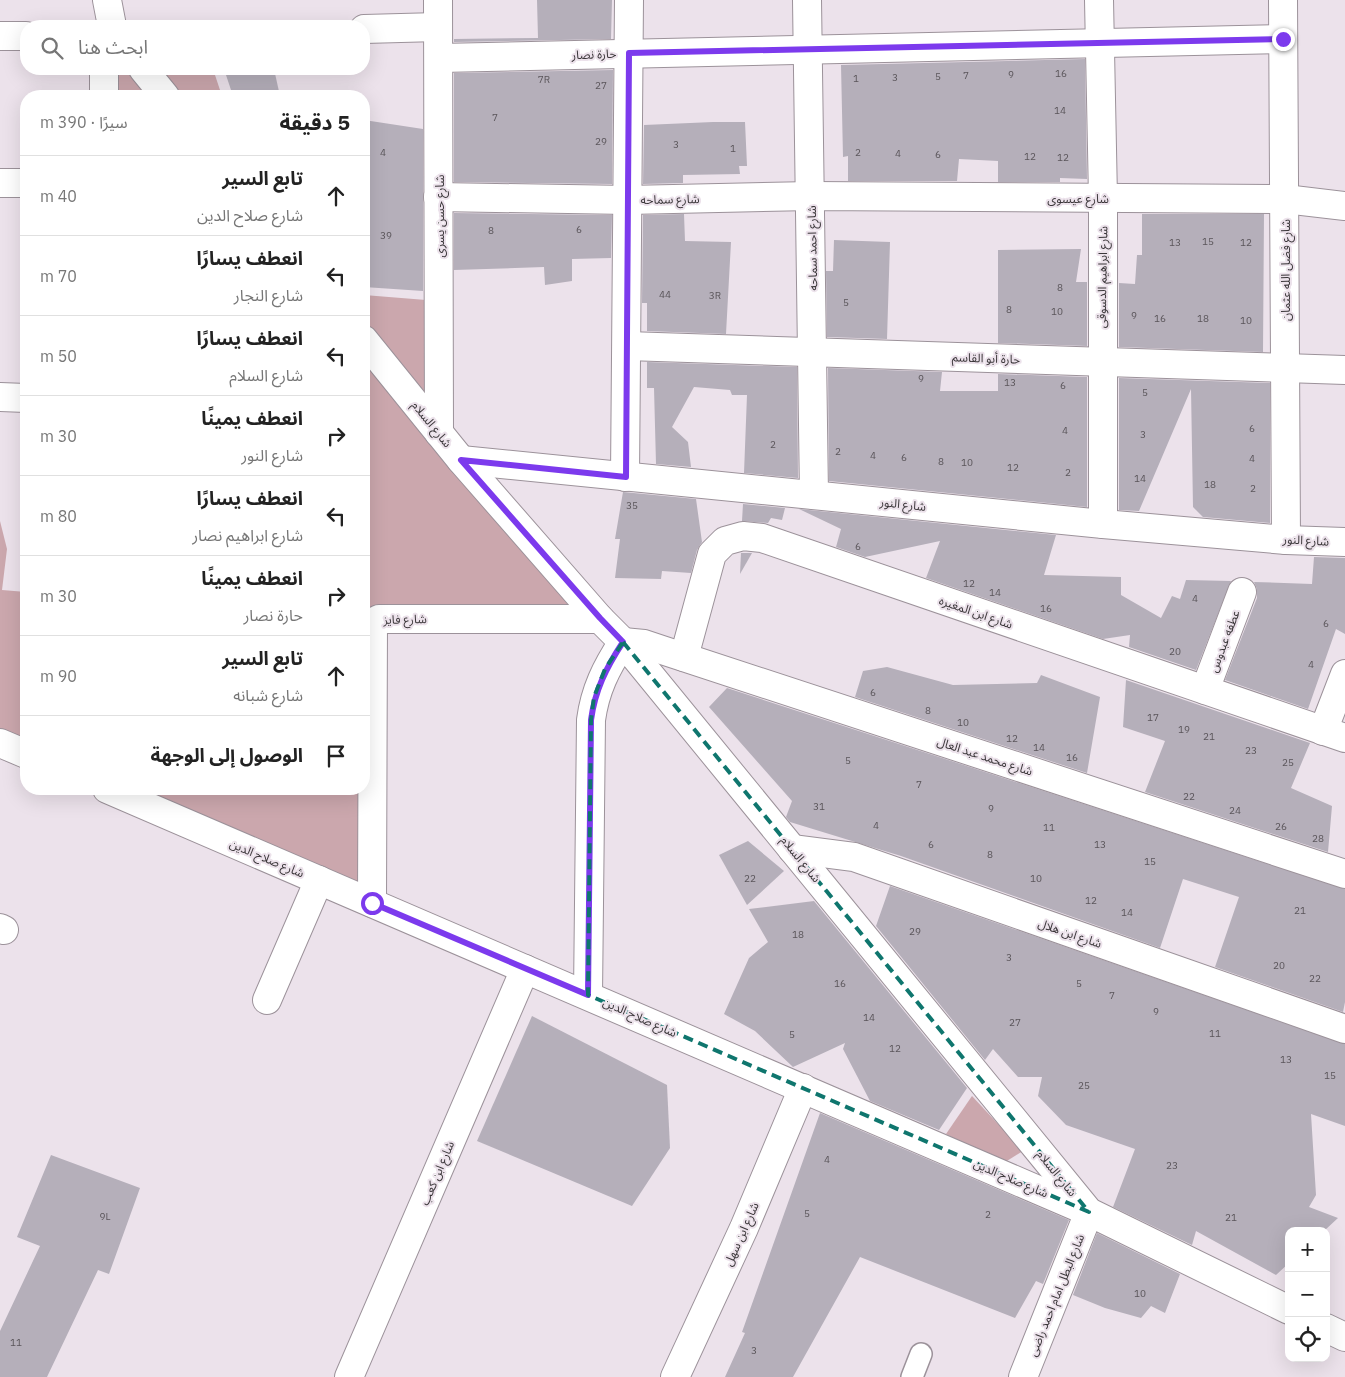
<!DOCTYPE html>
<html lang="ar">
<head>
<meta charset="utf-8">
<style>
  :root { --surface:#fff; --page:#f6f6f6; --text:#222; --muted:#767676; --line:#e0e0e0 }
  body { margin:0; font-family:"IBM Plex Sans","Noto Sans Arabic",sans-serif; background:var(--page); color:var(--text); direction:rtl }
  .controls { position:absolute; right:15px; bottom:15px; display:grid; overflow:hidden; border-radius:10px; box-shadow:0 5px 20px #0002 }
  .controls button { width:45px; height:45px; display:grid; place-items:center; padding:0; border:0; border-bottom:1px solid var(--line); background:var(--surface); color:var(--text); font:25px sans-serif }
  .stop { position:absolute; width:15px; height:15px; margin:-11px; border:4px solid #7c3aed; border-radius:50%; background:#fff }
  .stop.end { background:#7c3aed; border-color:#fff; box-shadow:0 1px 5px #0008 }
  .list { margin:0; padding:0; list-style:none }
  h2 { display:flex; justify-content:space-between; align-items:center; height:65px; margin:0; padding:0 20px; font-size:21px }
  h2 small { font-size:16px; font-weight:400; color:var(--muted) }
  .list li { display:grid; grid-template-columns:32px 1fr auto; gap:15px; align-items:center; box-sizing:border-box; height:80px; padding:0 20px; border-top:1px solid var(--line) }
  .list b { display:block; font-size:19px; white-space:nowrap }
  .list p { margin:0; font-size:16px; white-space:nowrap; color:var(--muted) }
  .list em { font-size:16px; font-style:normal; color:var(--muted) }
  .icon { flex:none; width:28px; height:28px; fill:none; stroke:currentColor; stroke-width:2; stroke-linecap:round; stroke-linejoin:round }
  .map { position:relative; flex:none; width:1345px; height:1377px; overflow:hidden; direction:ltr }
  .search { position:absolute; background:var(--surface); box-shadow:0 5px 20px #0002; left:20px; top:20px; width:350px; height:55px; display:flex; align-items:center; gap:12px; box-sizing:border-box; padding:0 18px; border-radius:20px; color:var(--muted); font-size:19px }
  .panel { position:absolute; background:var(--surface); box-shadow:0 5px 20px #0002; left:20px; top:90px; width:350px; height:705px; border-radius:20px; direction:rtl }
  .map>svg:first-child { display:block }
  .green { fill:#cba7ad }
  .building { fill:#b5afba }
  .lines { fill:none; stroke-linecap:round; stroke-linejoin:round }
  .lane-casing { stroke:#9c929a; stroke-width:24 }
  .street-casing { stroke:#9c929a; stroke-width:30 }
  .lane { stroke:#fff; stroke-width:21 }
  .street { stroke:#fff; stroke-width:28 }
  .route { stroke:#7c3aed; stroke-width:6 }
  .marked { fill:none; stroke:#0f766e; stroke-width:4; stroke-dasharray:10 6; stroke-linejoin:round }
  .labels { text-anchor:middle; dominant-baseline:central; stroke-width:4; stroke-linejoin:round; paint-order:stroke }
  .number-label { font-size:10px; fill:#5a555a }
  .street-label { font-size:12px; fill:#3b373a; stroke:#ece2eb }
</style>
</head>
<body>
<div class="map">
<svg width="1345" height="1377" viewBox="0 0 1345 1377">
  <rect width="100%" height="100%" fill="#ece2eb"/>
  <g class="green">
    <path d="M108,69H124L151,96H108Z"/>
    <path d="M152,69H213L222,96H175Z"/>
    <path d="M364,295L426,300L431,412L364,330Z"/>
    <path d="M364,352L576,607L369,613L364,673Z"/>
    <path d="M0,521L7,549L2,590L26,592V754L0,743Z"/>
    <path d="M107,789H363L362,899Z"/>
    <path d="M972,1096L1023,1151L1002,1164L946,1134Z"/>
  </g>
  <g class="building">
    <path d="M537,0H612L611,39L454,42V39L538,38Z"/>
    <path d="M1085,59L1087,179L1060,178V182H998V161L959,159L957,181H848V156L843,157L841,65Z"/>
    <path d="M224,69H274L280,96H233Z"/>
    <path d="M613,70L612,184L454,182V73Z"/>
    <path d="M364,120L423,129V291L364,287Z"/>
    <path d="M713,122H745L747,166H739L740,174L683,175V183L643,184L644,125Z"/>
    <path d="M454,213L612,215L611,258L572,259V281L545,285L544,267L454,270Z"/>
    <path d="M684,214L685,241L731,242L726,334L647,331V303H642L643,215Z"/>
    <path d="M1142,214H1264L1263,352L1119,347V283L1135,284L1137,255H1142Z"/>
    <path d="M834,240L890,242L887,339L827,337L826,271H833Z"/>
    <path d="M1081,249L1076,282H1087V346L998,343V250Z"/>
    <path d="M647,362L797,367L798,478L744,473L747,395H732L730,390L694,387L672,427L688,442L691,467L656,464L654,388H647Z"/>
    <path d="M828,368L942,372L940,391H998V374L1087,377V507L829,481Z"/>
    <path d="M1119,378L1270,383V523L1203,517L1193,507L1191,389L1139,511L1119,510Z"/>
    <path d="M623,492L696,499L702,542L697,550L691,573L662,571L661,579L615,578L620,539H615Z"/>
    <path d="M743,504L785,508L782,520L771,518L768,523L742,521Z"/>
    <path d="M799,509L1056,535L1044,575L1121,577V595L1161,618L1172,596L1180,599L1186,580L1231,581L1196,670L1129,647L1130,635L1103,639L926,578L940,541L865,557L836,547L841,529Z"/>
    <path d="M741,553H752L740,574Z"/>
    <path d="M1314,557L1345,558V634L1336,629L1308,709L1225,680L1257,598V589L1254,582L1312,584Z"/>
    <path d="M887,667L953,685L1037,683L1041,675L1100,697L1087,773L855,697L863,671Z"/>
    <path d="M1126,680L1310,743L1291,788L1332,806L1328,852L1145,792L1165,741L1123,727Z"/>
    <path d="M727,688L1345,889V1002L1343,1012L1215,967L1239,897L1183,879L1160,948L901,856L790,822L786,817L792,801L709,707Z"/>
    <path d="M748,841L784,871L747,905L719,855Z"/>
    <path d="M890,886L1345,1044V1126L1311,1114L1316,1195L1309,1207L1338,1218L1324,1231H1289V1263L1276,1275L1196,1231L1192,1245L1113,1207L1135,1149L1066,1125L1038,1096L1042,1077H1018L993,1049L985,1060L876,926Z"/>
    <path d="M814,901L967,1088L939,1130L870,1101L843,1049L845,1043L793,1067L755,1031L724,1014L749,958L768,942L749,909Z"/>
    <path d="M532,1016L667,1085L670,1148L632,1206L477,1141Z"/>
    <path d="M820,1113L1069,1220L1043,1284L1036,1281L1015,1318L860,1257L793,1377H725L745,1333L742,1332Z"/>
    <path d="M51,1155L140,1188L109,1274L98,1270L47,1377H0V1331L40,1246L17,1237Z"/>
    <path d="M1097,1233L1180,1274L1165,1313L1151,1306L1141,1318L1105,1308L1073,1295Z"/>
  </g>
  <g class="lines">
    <defs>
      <path id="lane" d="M912,1377L921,1354"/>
      <g id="street">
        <path d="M107,0L112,26"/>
        <path d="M438,0L439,433"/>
        <path d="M807,0L814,495"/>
        <path d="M1099,0L1103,198V524"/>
        <path d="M1283,0L1286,540"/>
        <path d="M364,29L438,27"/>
        <path d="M0,36H26"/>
        <path d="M440,58L1283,39"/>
        <path d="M104,69V96"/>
        <path d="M143,69L165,96"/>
        <path d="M0,183H26"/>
        <path d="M438,197L628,200L811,196L1285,199L1345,206"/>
        <path d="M364,340L461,460L600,619L623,642L1089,1212L1289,1310"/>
        <path d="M627,346L1345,370"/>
        <path d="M0,397L26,398"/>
        <path d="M461,460L1103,524L1286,540L1345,542"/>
        <path d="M625,477L629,0"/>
        <path d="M684,657L712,554L725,541L743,536L762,538L1345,738"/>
        <path d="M1205,690L1242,592"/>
        <path d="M1323,731L1345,674"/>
        <path d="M0,743L26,754"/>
        <path d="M107,789L1089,1212L1023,1377"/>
        <path d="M792,849L854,857L1345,1029"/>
        <path d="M372,903L373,622L379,619H600"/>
        <path d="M0,928L4,930"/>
        <path d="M588,995L591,720C595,690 606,668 623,642L644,644L662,650L1345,874"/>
        <path d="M267,1000L319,880"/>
        <path d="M1326,1328L1345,1337"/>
        <path d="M349,1377L525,969"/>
        <path d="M675,1377L744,1228L803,1088"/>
      </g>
    </defs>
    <use href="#lane" class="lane-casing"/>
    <use href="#street" class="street-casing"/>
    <use href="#lane" class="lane"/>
    <use href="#street" class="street"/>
  </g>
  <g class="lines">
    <path class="route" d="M372,903L588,995L591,720C595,690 606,668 623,642L600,618L461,460L626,477L629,53L1283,39"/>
  </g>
  <path class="marked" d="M623,642L792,849L1089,1212L588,995L591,720L594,697L605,669Z"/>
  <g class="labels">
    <g class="number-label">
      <text x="1061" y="73">16</text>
      <text x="1011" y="74">9</text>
      <text x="966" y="75">7</text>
      <text x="938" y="76">5</text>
      <text x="895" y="77">3</text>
      <text x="856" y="78">1</text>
      <text x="544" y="79">7R</text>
      <text x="601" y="85">27</text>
      <text x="1060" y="110">14</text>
      <text x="495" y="117">7</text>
      <text x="601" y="141">29</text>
      <text x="676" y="144">3</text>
      <text x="733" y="148">1</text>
      <text x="383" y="152">4</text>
      <text x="858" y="152">2</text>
      <text x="898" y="153">4</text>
      <text x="938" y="154">6</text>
      <text x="1030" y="156">12</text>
      <text x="1063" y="157">12</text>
      <text x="579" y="229">6</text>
      <text x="491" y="230">8</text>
      <text x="386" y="235">39</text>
      <text x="1208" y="241">15</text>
      <text x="1175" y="242">13</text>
      <text x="1246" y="242">12</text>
      <text x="1060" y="287">8</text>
      <text x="665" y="294">44</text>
      <text x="715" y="295">3R</text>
      <text x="846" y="302">5</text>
      <text x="1009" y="309">8</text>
      <text x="1057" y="311">10</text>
      <text x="1134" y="315">9</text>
      <text x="1160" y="318">16</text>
      <text x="1203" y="318">18</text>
      <text x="1246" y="320">10</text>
      <text x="921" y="378">9</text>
      <text x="1010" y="382">13</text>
      <text x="1063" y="385">6</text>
      <text x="1145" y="392">5</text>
      <text x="1252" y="428">6</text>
      <text x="1065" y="430">4</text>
      <text x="1143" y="434">3</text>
      <text x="773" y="444">2</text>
      <text x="838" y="451">2</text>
      <text x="873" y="455">4</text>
      <text x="904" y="457">6</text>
      <text x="1252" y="458">4</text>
      <text x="941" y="461">8</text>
      <text x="967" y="462">10</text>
      <text x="1013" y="467">12</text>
      <text x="1068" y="472">2</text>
      <text x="1140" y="478">14</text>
      <text x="1210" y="484">18</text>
      <text x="1253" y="488">2</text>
      <text x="632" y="505">35</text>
      <text x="858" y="546">6</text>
      <text x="969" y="583">12</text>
      <text x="995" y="592">14</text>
      <text x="1195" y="598">4</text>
      <text x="1046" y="608">16</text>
      <text x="1326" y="623">6</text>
      <text x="1175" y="651">20</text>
      <text x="1311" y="664">4</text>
      <text x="873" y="692">6</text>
      <text x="928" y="710">8</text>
      <text x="1153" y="717">17</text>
      <text x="963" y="722">10</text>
      <text x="1184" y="729">19</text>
      <text x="1209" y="736">21</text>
      <text x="1012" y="738">12</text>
      <text x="1039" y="747">14</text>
      <text x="1251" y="750">23</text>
      <text x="1072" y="757">16</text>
      <text x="848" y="760">5</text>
      <text x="1288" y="762">25</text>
      <text x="919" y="784">7</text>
      <text x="1189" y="796">22</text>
      <text x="819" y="806">31</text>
      <text x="991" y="808">9</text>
      <text x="1235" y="810">24</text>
      <text x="876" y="825">4</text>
      <text x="1281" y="826">26</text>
      <text x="1049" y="827">11</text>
      <text x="1318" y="838">28</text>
      <text x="931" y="844">6</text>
      <text x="1100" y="844">13</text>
      <text x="990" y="854">8</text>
      <text x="1150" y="861">15</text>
      <text x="750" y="878">22</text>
      <text x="1036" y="878">10</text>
      <text x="1091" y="900">12</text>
      <text x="1300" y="910">21</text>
      <text x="1127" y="912">14</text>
      <text x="915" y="931">29</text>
      <text x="798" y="934">18</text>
      <text x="1009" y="957">3</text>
      <text x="1279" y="965">20</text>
      <text x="1315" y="978">22</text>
      <text x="840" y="983">16</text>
      <text x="1079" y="983">5</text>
      <text x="1112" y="995">7</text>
      <text x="1156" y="1011">9</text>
      <text x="869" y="1017">14</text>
      <text x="1015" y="1022">27</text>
      <text x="1215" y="1033">11</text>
      <text x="792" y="1034">5</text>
      <text x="895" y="1048">12</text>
      <text x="1286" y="1059">13</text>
      <text x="1330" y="1075">15</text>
      <text x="1084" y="1085">25</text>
      <text x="827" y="1159">4</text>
      <text x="1172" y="1165">23</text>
      <text x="807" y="1213">5</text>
      <text x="988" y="1214">2</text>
      <text x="105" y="1216">9L</text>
      <text x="1231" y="1217">21</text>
      <text x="1140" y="1293">10</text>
      <text x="16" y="1342">11</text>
      <text x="754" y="1350">3</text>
    </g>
    <g class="street-label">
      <text transform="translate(594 54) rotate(-2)">حارة نصار</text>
      <text x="1078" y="198">شارع عيسوى</text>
      <text transform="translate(670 199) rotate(-1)">شارع سماحه</text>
      <text transform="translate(439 216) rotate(-90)">شارع حسن يسرى</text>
      <text transform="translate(812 248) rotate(-91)">شارع احمد سماحه</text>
      <text transform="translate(1285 270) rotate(-90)">شارع فضل الله عثمان</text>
      <text transform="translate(1102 277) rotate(-89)">شارع ابراهيم الدسوقى</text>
      <text transform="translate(986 358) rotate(2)">حارة أبو القاسم</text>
      <text transform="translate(432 424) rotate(51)">شارع السلام</text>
      <text transform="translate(903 504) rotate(6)">شارع النور</text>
      <text transform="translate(1306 540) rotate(3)">شارع النور</text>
      <text transform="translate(976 612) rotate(19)">شارع ابن المغيره</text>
      <text transform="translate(405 619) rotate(-1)">شارع فايز</text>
      <text transform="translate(1224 641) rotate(-69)">عطفه عبدوس</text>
      <text transform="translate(985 756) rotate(18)">شارع محمد عبد العال</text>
      <text transform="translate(267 858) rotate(23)">شارع صلاح الدين</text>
      <text transform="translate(801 859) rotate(51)">شارع السلام</text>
      <text transform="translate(1070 933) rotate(19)">شارع ابن هلال</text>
      <text transform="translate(640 1017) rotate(24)">شارع صلاح الدين</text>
      <text transform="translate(437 1173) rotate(-67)">شارع ابن كعب</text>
      <text transform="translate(1057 1173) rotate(51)">شارع السلام</text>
      <text transform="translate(1011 1178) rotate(23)">شارع صلاح الدين</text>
      <text transform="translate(741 1234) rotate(-66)">شارع ابن سهل</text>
      <text transform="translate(1056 1295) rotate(-68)">شارع البطل امام احمد راضى</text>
    </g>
  </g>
</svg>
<div class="controls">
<button>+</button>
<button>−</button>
<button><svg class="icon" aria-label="locate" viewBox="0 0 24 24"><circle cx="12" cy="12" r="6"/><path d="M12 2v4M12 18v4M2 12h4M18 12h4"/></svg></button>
</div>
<div class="stop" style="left:372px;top:903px"></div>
<div class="stop end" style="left:1283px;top:39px"></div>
<div class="search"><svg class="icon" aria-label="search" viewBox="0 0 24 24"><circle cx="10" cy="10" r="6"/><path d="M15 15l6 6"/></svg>ابحث هنا</div>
<section class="panel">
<h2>5 دقيقة<small>سيرًا · 390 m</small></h2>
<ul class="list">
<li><svg class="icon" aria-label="ahead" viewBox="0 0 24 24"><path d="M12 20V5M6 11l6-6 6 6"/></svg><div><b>تابع السير</b><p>شارع صلاح الدين</p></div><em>40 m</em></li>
<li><svg class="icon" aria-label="left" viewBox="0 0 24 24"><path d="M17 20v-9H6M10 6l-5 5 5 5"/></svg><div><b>انعطف يسارًا</b><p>شارع النجار</p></div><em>70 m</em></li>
<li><svg class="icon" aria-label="left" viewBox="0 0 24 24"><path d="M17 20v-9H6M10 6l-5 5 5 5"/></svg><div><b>انعطف يسارًا</b><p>شارع السلام</p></div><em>50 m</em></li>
<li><svg class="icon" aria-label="right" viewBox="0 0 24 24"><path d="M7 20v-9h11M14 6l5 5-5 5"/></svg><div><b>انعطف يمينًا</b><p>شارع النور</p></div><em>30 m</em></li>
<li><svg class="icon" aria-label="left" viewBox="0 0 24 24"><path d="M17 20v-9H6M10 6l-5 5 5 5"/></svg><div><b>انعطف يسارًا</b><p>شارع ابراهيم نصار</p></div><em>80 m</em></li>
<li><svg class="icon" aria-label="right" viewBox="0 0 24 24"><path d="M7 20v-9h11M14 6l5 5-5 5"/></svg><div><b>انعطف يمينًا</b><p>حارة نصار</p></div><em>30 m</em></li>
<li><svg class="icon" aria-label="ahead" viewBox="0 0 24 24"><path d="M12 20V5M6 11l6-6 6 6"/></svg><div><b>تابع السير</b><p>شارع شبانه</p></div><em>90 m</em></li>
<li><svg class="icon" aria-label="arrive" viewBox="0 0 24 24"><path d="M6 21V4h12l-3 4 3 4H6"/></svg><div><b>الوصول إلى الوجهة</b></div></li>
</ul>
</section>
</div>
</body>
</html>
